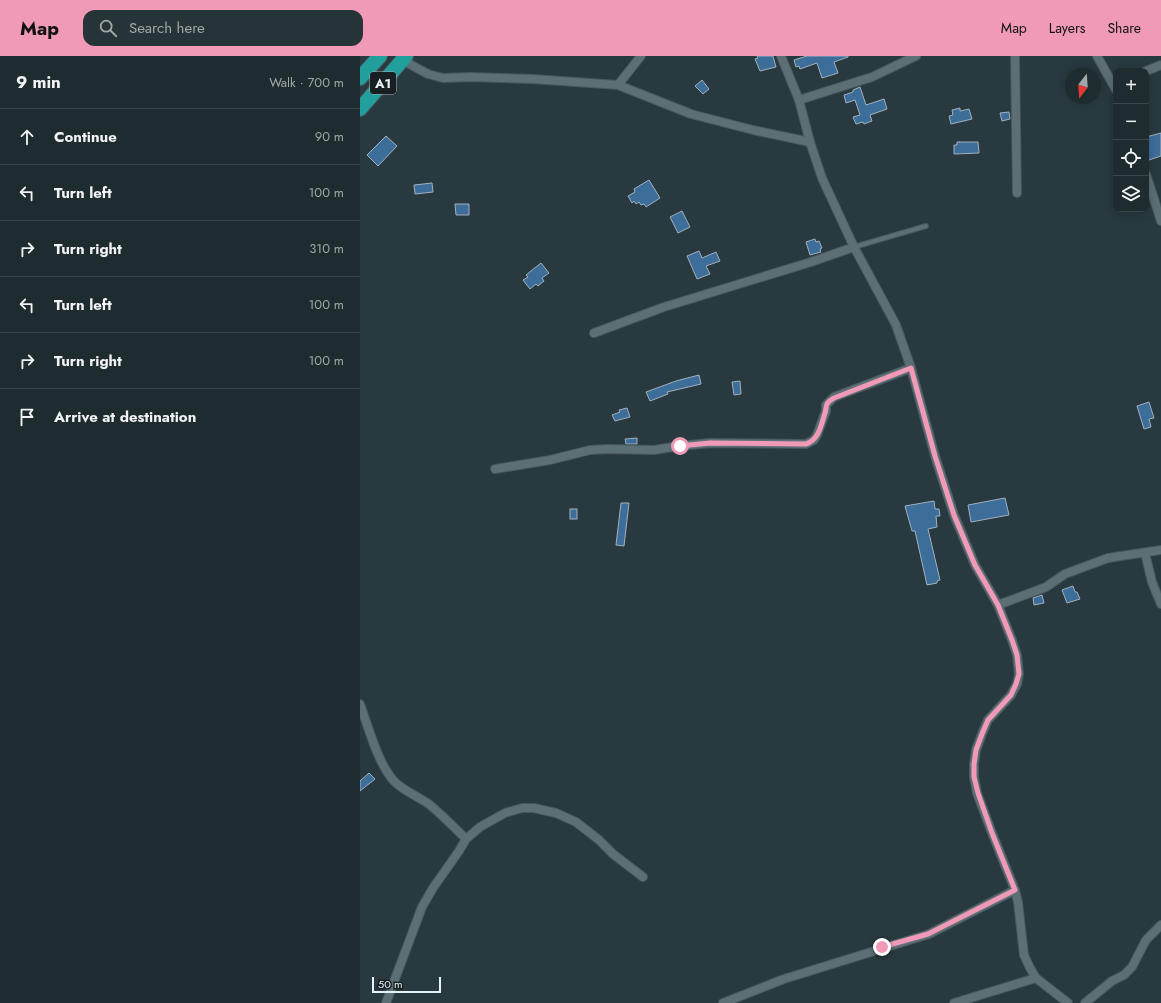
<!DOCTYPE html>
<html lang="en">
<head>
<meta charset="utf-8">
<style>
  :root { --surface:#1e2b2f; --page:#263337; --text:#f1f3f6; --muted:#a1a7aa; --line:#3c474b; --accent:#f09ab7 }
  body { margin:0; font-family:Jost,sans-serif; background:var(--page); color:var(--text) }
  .controls { position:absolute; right:12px; top:12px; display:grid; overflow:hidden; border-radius:8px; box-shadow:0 2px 10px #0003 }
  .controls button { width:36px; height:36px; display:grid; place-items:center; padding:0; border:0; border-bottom:1px solid var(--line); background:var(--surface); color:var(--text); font:20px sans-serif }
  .compass { position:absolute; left:705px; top:12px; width:36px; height:36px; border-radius:50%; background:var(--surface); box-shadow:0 2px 10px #0003; rotate:197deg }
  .scale { position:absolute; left:12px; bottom:10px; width:69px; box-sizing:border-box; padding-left:4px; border:2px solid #e7f2f5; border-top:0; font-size:11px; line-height:14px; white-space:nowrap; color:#e7f2f5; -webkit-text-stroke:3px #171f22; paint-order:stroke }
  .stop { position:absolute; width:12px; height:12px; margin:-9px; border:3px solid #f09ab7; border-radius:50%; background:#fff }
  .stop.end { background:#f09ab7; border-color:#fff; box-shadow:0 1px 4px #0008 }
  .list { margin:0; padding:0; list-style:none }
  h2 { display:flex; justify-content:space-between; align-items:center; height:52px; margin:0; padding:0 16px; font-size:17px }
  h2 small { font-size:13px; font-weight:400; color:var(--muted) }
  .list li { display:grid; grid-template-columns:26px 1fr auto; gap:12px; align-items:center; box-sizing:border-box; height:56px; padding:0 16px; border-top:1px solid var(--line) }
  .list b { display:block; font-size:15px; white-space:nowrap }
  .list em { font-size:13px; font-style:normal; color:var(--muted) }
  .icon { flex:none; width:22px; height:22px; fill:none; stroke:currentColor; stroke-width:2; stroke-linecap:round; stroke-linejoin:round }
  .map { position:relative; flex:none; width:801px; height:947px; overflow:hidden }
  header { display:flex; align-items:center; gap:24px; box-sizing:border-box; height:56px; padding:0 20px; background:var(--accent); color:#111 }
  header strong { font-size:19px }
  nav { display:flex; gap:22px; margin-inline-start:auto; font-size:14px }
  .search { width:280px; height:36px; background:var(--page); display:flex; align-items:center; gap:10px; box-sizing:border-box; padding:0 14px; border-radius:12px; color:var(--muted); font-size:15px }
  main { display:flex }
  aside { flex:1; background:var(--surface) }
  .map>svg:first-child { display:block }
  .building { fill:#3d6e9a; stroke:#a3b0be }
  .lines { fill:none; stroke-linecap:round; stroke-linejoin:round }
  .lane-casing { stroke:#48575c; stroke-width:6 }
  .street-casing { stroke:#48575c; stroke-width:10 }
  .highway-casing { stroke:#48575c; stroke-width:16 }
  .lane { stroke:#5c6f75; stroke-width:4 }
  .street { stroke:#5c6f75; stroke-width:8 }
  .highway { stroke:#219f9c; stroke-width:14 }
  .route { stroke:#f09ab7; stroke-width:5 }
  .labels { text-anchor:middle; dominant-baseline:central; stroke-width:3; stroke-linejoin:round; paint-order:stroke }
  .shield { fill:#171f22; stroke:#a9b3b6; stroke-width:1 }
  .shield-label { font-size:13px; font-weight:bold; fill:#e7f2f5 }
</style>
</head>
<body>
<header>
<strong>Map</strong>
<div class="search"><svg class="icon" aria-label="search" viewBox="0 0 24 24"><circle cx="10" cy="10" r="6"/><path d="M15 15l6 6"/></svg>Search here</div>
<nav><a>Map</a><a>Layers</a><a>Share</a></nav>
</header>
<main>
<aside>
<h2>9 min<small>Walk · 700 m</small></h2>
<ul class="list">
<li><svg class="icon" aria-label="ahead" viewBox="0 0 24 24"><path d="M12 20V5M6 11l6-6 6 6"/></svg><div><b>Continue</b></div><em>90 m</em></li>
<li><svg class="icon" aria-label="left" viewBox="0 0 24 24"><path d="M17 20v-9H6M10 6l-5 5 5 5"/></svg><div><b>Turn left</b></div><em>100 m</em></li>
<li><svg class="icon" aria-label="right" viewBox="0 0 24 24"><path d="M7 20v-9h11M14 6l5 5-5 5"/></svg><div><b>Turn right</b></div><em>310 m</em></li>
<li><svg class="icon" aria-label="left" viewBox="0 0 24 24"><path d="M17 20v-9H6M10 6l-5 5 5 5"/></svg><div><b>Turn left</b></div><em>100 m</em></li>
<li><svg class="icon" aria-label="right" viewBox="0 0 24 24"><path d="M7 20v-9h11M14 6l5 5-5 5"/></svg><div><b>Turn right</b></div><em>100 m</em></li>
<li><svg class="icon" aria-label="arrive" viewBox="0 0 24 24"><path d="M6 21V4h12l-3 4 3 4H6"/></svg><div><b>Arrive at destination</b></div></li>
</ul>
</aside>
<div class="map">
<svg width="801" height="947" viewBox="0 0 801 947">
  <rect width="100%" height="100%" fill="#28393f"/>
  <g class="building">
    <path d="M397,0H413L416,11L400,15L395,3L398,2Z"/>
    <path d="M447,0H488V1L474,6L478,17L462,22L457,7L440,13L439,10L436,11L434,4Z"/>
    <path d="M342,24L349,33L343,38L335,30Z"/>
    <path d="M500,31L506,49L524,43L527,53L510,59L512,65L504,68L503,66L496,68L493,61L500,59L495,44L486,47L484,39L493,36V34Z"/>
    <path d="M600,52V55L609,53L612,63L591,68L589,60L593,59L592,54Z"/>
    <path d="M649,56L650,63L642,65L640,57Z"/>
    <path d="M801,77V100L786,105V81Z"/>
    <path d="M26,80L37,90L18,110L7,99Z"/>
    <path d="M597,86H618L619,97L594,98V89H597Z"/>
    <path d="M289,124L300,142L286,151L284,148L281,149L279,146L276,148L274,145L272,147L268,140L275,136L274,133Z"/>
    <path d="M72,127L73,136L55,138L54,129Z"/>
    <path d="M95,148H109V159H96Z"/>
    <path d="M322,155L330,171L318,177L310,161Z"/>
    <path d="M455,183L456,186L459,185L462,192L460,193L461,196L450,199L446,186Z"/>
    <path d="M339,195L342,202L356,196L360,205L346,210L350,218L337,223L327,200Z"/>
    <path d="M181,207L189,217L182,222L184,225L178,230L176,228L170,233L163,224L168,221L166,219Z"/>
    <path d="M339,319L341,328L307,336L308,338L290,345L286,336L316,325Z"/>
    <path d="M380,325L381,338L374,339L372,326Z"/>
    <path d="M789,346L794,362L789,363L791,371L784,373L777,350Z"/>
    <path d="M267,352L270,361L255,365L252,359L260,356L259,354Z"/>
    <path d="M277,382V388H266L265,383Z"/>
    <path d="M645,442L649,459L611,466L608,449Z"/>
    <path d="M574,445L575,453H579L580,460H576L577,471L568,473L580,524L577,525V527L567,529L555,475H552L545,450Z"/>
    <path d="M261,447H269L264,490L256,489Z"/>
    <rect x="210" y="453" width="7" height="10"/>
    <path d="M713,530L715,536H717L720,543L707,547L702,534Z"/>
    <path d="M682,539L684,547L674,549L673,542Z"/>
    <path d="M9,717L15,723L0,735V725Z"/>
  </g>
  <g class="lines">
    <defs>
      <path id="lane" d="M494,191L566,170"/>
      <g id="street">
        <path d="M421,0L439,44L450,86L462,122L494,191L536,269L551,312L575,400L594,459L615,509L638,549L652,584L657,599L659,618L657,628L651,639L628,664L622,678L616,694L614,708V721L617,737L632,777L655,834L658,846L664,899L670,912L676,922L708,947"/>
        <path d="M655,0L657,137"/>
        <path d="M737,0L756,34"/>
        <path d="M42,4L68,18L83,22L110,21L173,23L258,29L331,58L393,74L450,86"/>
        <path d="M786,15L801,9"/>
        <path d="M258,29L281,0"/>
        <path d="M439,44L512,21L556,0"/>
        <path d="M786,118L801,165"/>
        <path d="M234,277L304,251L451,206L494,191"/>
        <path d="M135,413L190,404L230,394L249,393L294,394L320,390L350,387L446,388L454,384L457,379L466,355V349L474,341L551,312"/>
        <path d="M785,497L792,526L801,548"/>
        <path d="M638,549L686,531L705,518L748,502L801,494"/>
        <path d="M0,648C8,670 18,708 34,725C43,735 58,740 70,749C82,759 94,771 106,783"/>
        <path d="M26,947L62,851L73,832L99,795L106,783L120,771L145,757L162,752H174L196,757L216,766L239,784L253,798L283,821"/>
        <path d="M363,947L424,923L569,878L655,834"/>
        <path d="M594,947L676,922"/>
        <path d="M725,947L752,925L764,919L772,911L786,884L801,869"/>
      </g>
      <g id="highway">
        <path d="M0,22L20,0"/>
        <path d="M0,53L46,0"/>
      </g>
    </defs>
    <use href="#lane" class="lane-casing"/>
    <use href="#street" class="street-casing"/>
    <use href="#highway" class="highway-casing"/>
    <use href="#lane" class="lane"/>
    <use href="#street" class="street"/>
    <use href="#highway" class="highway"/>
  </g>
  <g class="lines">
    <path class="route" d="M320,390L350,387L446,388C459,384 461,369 465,357C466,354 466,350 467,348C469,345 472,343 474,342L551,312L575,400L594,459L615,509L638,549L652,584L657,599L659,618L656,628L651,639L628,664L622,678L616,694L614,708V721L618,737L632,777L655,834L568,878L522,891"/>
  </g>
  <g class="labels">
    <rect class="shield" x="10" y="16" width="26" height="22" rx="3"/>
    <g class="shield-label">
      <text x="23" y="27">A1</text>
    </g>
  </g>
</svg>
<div class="controls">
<button>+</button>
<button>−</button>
<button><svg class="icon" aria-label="locate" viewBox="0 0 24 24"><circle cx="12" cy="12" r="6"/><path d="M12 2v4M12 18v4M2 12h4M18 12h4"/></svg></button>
<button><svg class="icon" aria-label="layers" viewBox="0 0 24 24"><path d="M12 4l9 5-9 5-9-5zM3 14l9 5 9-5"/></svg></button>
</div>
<svg class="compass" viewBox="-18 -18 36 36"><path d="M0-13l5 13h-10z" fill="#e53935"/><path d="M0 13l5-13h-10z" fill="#a1a7aa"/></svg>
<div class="scale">50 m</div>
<div class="stop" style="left:320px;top:390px"></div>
<div class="stop end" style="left:522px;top:891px"></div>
</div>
</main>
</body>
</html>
